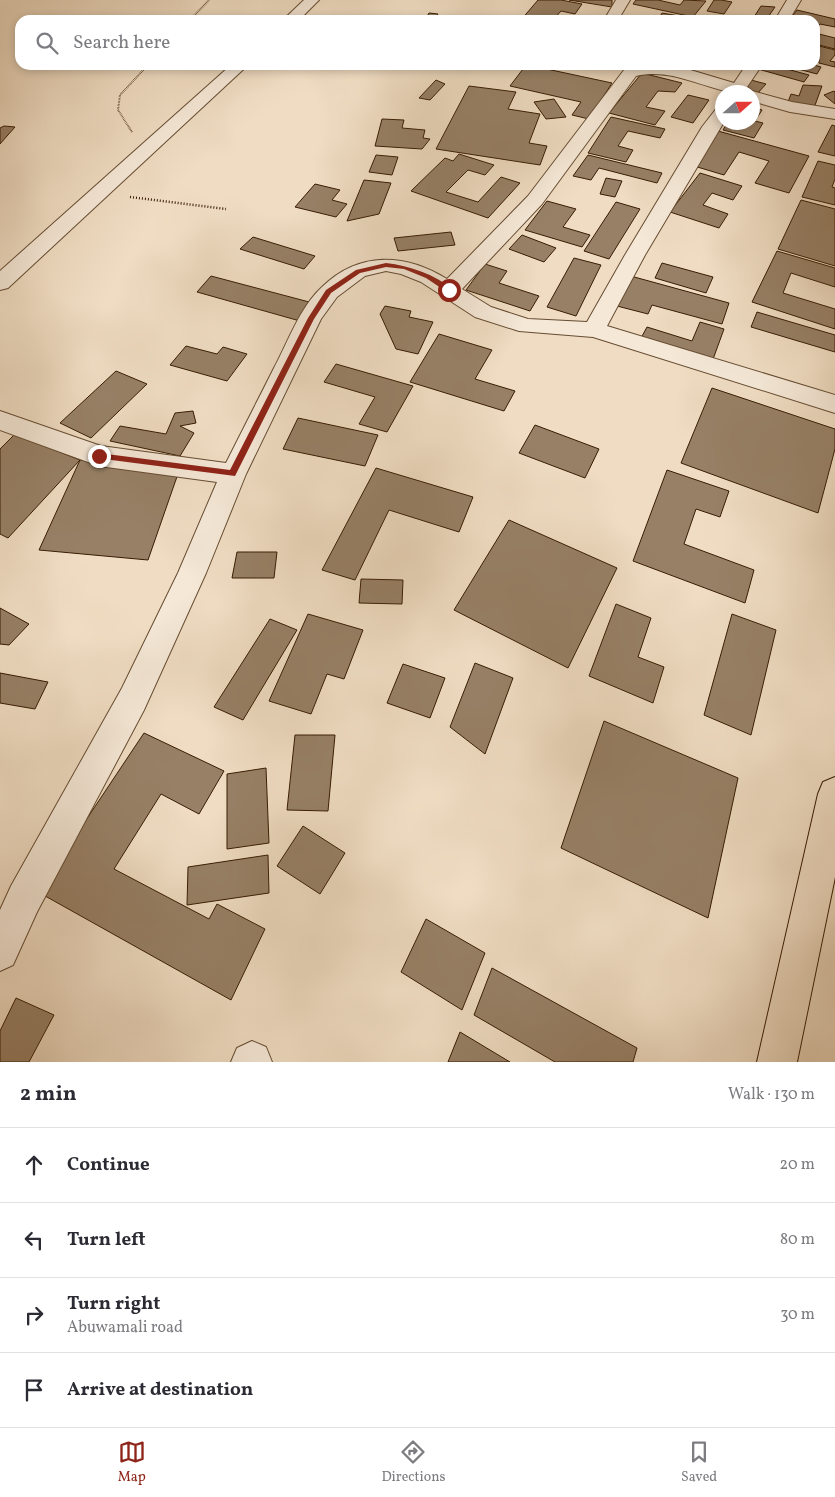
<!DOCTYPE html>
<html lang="en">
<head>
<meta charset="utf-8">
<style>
  :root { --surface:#fff; --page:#f2f2f3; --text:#2b2b33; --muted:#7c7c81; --line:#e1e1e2; --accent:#8f2418 }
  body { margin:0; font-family:Vollkorn,serif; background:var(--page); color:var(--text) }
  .compass { position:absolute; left:715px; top:85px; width:45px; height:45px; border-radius:50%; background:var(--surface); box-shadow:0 2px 8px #0003; rotate:69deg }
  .stop { position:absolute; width:15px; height:15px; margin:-11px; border:4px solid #8f2418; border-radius:50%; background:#fff }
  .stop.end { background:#8f2418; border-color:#fff; box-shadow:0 1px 5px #0008 }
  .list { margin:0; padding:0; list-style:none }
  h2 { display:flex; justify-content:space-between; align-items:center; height:65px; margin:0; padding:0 20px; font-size:21px }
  h2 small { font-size:16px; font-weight:400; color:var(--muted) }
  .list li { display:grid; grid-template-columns:32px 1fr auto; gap:15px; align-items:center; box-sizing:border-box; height:75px; padding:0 20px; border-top:1px solid var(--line) }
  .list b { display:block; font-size:19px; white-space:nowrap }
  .list p { margin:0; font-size:16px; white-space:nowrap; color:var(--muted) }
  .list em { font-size:16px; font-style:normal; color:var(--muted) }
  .icon { flex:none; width:28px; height:28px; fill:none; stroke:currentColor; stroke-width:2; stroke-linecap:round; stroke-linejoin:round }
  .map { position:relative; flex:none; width:835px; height:1062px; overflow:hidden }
  .search { position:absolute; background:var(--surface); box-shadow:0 2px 8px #0003; left:15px; right:15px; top:15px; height:55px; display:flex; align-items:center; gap:12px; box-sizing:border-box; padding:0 18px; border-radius:15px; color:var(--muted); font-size:19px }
  .sheet { height:365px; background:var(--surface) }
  nav { display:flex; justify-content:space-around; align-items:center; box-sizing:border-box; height:70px; border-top:1px solid var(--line); background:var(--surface); font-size:14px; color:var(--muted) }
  nav a { display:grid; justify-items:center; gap:2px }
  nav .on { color:var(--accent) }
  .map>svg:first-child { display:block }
  .building { fill:#978066; stroke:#381c02 }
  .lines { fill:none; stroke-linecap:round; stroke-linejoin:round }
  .minor-casing { stroke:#664c32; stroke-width:2 }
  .major-casing { stroke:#381c02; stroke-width:2 }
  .path-far1 { stroke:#381c02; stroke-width:2; stroke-dasharray:0.5 1; stroke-linecap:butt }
  .path { stroke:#381c02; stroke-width:2.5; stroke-dasharray:1 2; stroke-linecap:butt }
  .minor { fill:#f5e8d7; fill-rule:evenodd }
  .major { fill:#efdcc2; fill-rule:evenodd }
  .route { fill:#8f2418 }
</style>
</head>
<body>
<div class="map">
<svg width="835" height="1062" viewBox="0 0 835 1062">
  <rect width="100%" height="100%" fill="#efdcc2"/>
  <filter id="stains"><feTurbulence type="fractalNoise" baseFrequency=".004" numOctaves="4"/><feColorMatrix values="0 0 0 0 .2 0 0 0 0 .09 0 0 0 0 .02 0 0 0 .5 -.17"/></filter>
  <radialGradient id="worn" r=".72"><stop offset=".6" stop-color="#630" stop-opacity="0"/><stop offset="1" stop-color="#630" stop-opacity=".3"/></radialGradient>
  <g class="building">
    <path d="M538,0H561L582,4L575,14L561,11L553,20H521Z"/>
    <path d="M569,0H612V7Z"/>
    <path d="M636,0H658L680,5L684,0L706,1L693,17L633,4Z"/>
    <path d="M714,0H721L732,2L724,14L707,11Z"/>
    <path d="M761,6L775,7L766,20L754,17Z"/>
    <path d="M797,10L835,19V27L820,24L815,30V20H789Z"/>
    <path d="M429,13L438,14L434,20H425Z"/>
    <path d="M662,13L691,18L690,20H658Z"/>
    <path d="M815,33L835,38V49L815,44Z"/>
    <path d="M815,45L835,50V55L830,61L835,62V67L819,63V56L815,55Z"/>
    <path d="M526,65H528L612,83L589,119L572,115L581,102L510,86Z"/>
    <path d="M761,65H772L809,75L804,82L758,69Z"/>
    <path d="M783,65H814L821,67L817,74Z"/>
    <path d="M642,73L682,83L675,92L658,91L646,107L665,111L655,125L609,113Z"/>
    <path d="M436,80L445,84L430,100L419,98Z"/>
    <path d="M751,80L766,84L757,94L742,90Z"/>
    <path d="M803,85L822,86L814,108L788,102L791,94L799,96Z"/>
    <path d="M469,86L516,92L508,109L540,114L529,143L547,146L540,165L436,149Z"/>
    <path d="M834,91L835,92V104L824,95Z"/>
    <path d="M688,95L709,100L693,123L671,117Z"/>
    <path d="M554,99L566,117L546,119L534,102Z"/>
    <path d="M752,107L762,110L755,121L763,123L754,138L723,130L728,122H752Z"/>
    <path d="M611,117L665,129L660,138L628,131L618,146L633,150L626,162L588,153Z"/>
    <path d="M382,119L404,120L402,128L425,130L423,138L430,139L422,149L375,146Z"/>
    <path d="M832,125L835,126V156L818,152Z"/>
    <path d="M4,126L15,127L0,144V128Z"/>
    <path d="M718,131L809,156L789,193L755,183L769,161L739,152L724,175L694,166Z"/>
    <path d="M459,154L494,165L485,175L468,170L446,192L478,202L501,177L520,183L488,218L411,191L445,158L453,161Z"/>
    <path d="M376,155L398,157L392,175L369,172Z"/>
    <path d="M588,155L662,173L657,183L599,168L591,180L573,176Z"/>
    <path d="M818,161L835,165V179L832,187L835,188V205L802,197Z"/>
    <path d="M700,173L742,186L733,200L712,193L703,205L728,214L719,228L670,212Z"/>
    <path d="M606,178L622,181L615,197L600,194Z"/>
    <path d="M364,180L391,183L379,214L347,221Z"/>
    <path d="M315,184L340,190L332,200L347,204L336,217L295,207Z"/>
    <path d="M801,200L835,209V266L778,249Z"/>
    <path d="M547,201L576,209L563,227L590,235L582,247L525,230Z"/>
    <path d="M616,202L640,209L609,259L584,251Z"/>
    <path d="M451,232L455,245L398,251L394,238Z"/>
    <path d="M522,235L556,248L544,262L509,249Z"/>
    <path d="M253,237L315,256L304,269L240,249Z"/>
    <path d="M777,251L835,268V287L791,273L783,293L835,309V329L752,302Z"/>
    <path d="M574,258L601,265L576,316L547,307Z"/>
    <path d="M662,263L713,277L706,293L655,278Z"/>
    <path d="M485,264L507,271L499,283L539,296L530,311L466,290Z"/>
    <path d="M627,275L729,303L722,324L652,305L648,314L613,305Z"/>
    <path d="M211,276L313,303L300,321L197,292Z"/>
    <path d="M385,306L411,311L409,317L433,322L418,354L396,349L380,314Z"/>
    <path d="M757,312L835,335V352L751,327Z"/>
    <path d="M700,322L724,329L712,362L640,340L647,327L692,341Z"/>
    <path d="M439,334L492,350L475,379L515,391L504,411L410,382Z"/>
    <path d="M186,346L217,354L223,347L247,354L227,381L170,365Z"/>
    <path d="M336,364L413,386L387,432L359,424L375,397L324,382Z"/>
    <path d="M116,371L147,384L91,438L60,423Z"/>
    <path d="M712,388L835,429V449L818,513L681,463Z"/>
    <path d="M193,411L196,423L180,426L194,433L180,456L110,441L120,426L166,434L175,413Z"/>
    <path d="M298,418L378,435L365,466L283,449Z"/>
    <path d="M535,425L599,449L585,478L519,453Z"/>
    <path d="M15,434L80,460L8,538L0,534V449Z"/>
    <path d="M80,460L180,468L148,560L39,550Z"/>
    <path d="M376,468L473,497L459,532L389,510L355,580L322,570Z"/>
    <path d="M667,470L729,491L720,517L696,509L684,544L754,570L745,603L633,561Z"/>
    <path d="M509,520L617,568L568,668L454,610Z"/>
    <path d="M237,552H277L274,578H232Z"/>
    <path d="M361,579L403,580L402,604L359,603Z"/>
    <path d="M616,604L651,618L638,657L664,667L653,703L589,676Z"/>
    <path d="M0,608L29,624L9,645L0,644Z"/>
    <path d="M308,614L363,630L344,679L327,674L311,714L269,701Z"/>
    <path d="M732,614L776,630L751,735L704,715Z"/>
    <path d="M270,619L297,630L243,720L214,707Z"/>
    <path d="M475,663L513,678L485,754L450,727Z"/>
    <path d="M403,664L445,678L430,718L387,703Z"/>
    <path d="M0,673L48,682L35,709L0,703Z"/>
    <path d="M604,721L738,778L708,918L561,848Z"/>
    <path d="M144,733L224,771L199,814L161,794L114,869L209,919L217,904L265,929L231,1000L38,892Z"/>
    <path d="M295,735H335L328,811L287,810Z"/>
    <path d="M266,768L269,843L227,849V774Z"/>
    <path d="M303,826L345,853L320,894L277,866Z"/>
    <path d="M268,855L269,893L187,905L188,867Z"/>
    <path d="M426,919L485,953L462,1010L401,972Z"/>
    <path d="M492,968L637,1048L633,1062H555L474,1015Z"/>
    <path d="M16,998L54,1015L29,1062H0V1031Z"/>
    <path d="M460,1032L510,1062H448Z"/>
  </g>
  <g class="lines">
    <defs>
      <g id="minor">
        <path d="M304,0H319L299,20H283Z"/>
        <path d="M616,0H630L618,20H604Z"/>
        <path d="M787,0H801L789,20H775Z"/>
        <path d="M231,65H248L8,288L0,290V271Z"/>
        <path d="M642,65L687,69L734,83L746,65H762L747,87L752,91L792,102L835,109V119L790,112L752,101V92C745,92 736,94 729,92C700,86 669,68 636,76L542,204L462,289L491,307L528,319L587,322L625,255L702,127L716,109L722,108L724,122L645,255L607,326L835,395V413L593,337L519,331L475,317L421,282L401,274L386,271L365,276L337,297L321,319L246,474L206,573L144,710L37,912L13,965L0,971V910L11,886L122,688L178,573L217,482L99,466L0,430V411L101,446L226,463C242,431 258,400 274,368C288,342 300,307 322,287C359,251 405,253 447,279L528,196L624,70Z"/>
        <path d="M252,1041L266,1047L272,1062H231L237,1048Z"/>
      </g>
      <path id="major" d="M835,777V877L797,1062H757L818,794L823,782Z"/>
    </defs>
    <use href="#minor" class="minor-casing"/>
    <use href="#major" class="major-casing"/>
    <g class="path-far1">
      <path d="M190,20L209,0"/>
      <path d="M132,132L118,110L120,95L148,65"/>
    </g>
    <path class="path" d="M130,197L226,209"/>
    <use href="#minor" class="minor"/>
    <use href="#major" class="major"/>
  </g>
  <path class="route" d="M386,263C410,266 435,274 453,290L447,292L426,278L404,269L386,267L360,273L331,293L314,319L235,476L96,458L95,456L99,453L230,470L308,318L326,290L356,270Z"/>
  <rect width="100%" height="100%" filter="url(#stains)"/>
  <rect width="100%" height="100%" fill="url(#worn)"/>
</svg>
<svg class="compass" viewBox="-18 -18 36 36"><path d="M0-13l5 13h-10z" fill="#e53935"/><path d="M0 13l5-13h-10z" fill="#7c7c81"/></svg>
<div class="stop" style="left:449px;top:290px"></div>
<div class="stop end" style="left:99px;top:456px"></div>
<div class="search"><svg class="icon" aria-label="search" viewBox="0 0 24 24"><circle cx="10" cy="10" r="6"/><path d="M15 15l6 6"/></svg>Search here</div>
</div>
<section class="sheet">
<h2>2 min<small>Walk · 130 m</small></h2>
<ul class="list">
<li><svg class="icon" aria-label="ahead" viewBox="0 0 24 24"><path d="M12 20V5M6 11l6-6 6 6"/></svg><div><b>Continue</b></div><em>20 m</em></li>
<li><svg class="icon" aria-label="left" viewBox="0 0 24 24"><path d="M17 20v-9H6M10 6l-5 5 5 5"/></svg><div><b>Turn left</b></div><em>80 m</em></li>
<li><svg class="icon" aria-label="right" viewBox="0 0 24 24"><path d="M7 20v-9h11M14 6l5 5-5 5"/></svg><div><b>Turn right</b><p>Abuwamali road</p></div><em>30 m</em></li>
<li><svg class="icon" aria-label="arrive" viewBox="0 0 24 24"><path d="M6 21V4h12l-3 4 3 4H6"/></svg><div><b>Arrive at destination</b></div></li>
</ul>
</section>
<nav>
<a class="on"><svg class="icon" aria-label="map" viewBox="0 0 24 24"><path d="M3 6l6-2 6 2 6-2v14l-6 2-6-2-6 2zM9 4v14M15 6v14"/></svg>Map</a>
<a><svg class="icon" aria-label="directions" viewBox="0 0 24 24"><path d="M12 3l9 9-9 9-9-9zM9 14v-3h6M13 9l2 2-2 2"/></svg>Directions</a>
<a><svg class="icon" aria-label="saved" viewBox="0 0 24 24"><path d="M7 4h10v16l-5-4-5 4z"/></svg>Saved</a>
</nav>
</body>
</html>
